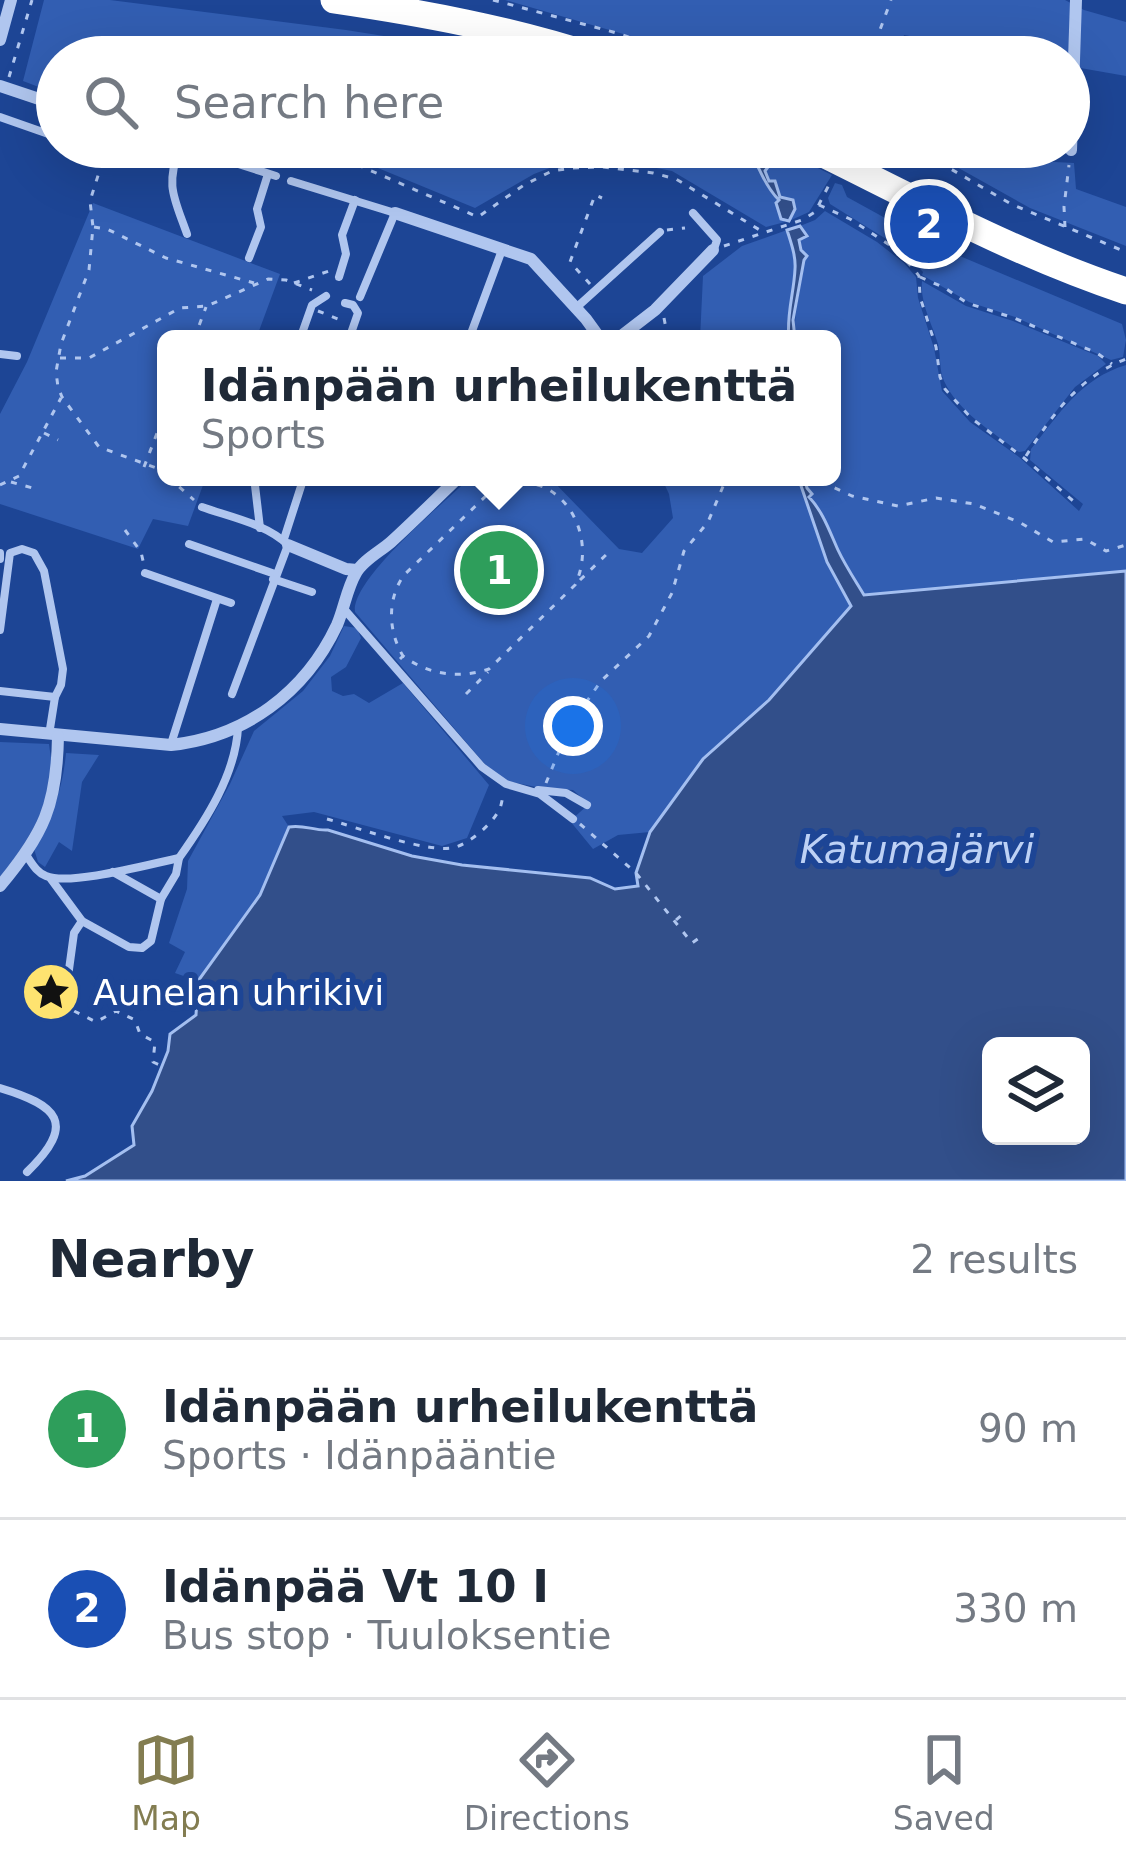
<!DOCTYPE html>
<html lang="en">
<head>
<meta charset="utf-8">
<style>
  :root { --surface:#fff; --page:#f6f6f7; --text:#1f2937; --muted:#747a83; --line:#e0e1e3; --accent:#837d51 }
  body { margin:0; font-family:"DejaVu Sans",sans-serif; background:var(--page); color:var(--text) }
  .controls { position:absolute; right:36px; bottom:36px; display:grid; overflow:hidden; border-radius:18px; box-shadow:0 12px 48px #0002 }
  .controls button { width:108px; height:108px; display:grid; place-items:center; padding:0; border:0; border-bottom:3px solid var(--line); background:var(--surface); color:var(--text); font:60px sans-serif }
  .you { position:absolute; left:573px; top:726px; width:42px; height:42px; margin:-30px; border:9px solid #fff; border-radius:50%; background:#1a73e8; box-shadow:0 0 0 18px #1a73e833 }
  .badge { display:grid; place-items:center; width:78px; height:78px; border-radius:50%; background:var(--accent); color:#fff; font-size:39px; font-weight:700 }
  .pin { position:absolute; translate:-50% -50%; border:6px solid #fff; box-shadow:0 3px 12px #0006 }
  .popup { position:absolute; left:157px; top:330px; width:684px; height:156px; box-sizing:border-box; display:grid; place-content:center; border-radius:18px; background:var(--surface); filter:drop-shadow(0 3px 9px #0005); font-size:39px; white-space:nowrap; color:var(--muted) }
  .popup b { font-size:45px; color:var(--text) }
  .popup::after { content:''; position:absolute; left:50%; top:100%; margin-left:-24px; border:24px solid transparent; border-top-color:var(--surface) }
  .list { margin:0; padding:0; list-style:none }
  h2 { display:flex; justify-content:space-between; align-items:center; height:156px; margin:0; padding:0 48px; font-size:51px }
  h2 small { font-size:39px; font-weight:400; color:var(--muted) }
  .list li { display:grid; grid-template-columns:78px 1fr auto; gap:36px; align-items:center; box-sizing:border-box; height:180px; padding:0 48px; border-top:3px solid var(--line) }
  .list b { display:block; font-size:45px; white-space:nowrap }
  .list p { margin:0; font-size:39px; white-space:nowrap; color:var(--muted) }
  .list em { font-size:39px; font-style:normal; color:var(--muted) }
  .icon { flex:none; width:66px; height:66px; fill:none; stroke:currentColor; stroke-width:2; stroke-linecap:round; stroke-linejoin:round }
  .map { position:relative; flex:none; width:1126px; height:1181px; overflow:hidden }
  .search { position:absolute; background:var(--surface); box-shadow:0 12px 48px #0002; left:36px; right:36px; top:36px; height:132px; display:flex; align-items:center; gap:30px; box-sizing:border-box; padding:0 42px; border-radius:66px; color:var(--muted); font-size:45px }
  .sheet { height:516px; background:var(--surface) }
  nav { display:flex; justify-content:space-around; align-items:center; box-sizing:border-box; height:168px; border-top:3px solid var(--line); background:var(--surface); font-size:33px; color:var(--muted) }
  nav a { display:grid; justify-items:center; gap:6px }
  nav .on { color:var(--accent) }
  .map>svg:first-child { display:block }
  .green { fill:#325eb2 }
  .water { fill:#324f8a; stroke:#a4bff0; stroke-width:3; fill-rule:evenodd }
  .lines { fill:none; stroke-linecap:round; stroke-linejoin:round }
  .path { stroke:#b0c6ef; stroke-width:3; stroke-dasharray:6 9; stroke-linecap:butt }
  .lane { stroke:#b0c6ef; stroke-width:8 }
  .street { stroke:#b0c6ef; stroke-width:12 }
  .highway { stroke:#fff; stroke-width:27 }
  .labels { text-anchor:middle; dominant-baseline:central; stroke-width:12; stroke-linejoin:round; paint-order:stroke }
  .poi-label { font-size:36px; fill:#fff; stroke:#1d4595; text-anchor:start }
  .water-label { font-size:39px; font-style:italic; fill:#bdd1f5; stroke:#1d4595 }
</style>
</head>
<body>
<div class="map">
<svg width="1126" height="1181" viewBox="0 0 1126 1181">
  <rect width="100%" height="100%" fill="#1d4595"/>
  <g class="green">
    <path d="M44,0H110L346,30L517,57H57V94L23,81Z"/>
    <path d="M505,0H1065L1084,10L1126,22V76L1069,66V57H1022L904,35L898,57H703Z"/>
    <path d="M327,147H709L714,151C762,144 755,175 779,200L776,204L781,219L785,222L766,227L672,171L636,164L568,161L534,174L475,208Z"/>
    <path d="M736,147H775L832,175L809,212L789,221L792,212L789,201L780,198L775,181H769L764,171L768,167L766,164Z"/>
    <path d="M921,147H992L1017,160L1074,163L1076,189L1126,207V246L1030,208Z"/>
    <path d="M835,183L842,185L847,197L936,246L1122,324L1126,340L1123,357L1111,360L1015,317L969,302L922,275L923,272L899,247L830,204L828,198Z"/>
    <path d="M93,203L280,274L256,339H166V477H206L188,526L153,519L138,549L0,504V414L27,362Z"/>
    <path d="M825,211L877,242L904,263L916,277L918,298L934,348L942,391L970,422L1019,457L1079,511L1083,504L1030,460L1031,449C1060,413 1080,379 1126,365V571L1056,576L851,606L767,703L703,759L650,832L618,835L593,849L570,821L589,804L573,790L541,788L507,781L489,769L355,612C351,579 445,502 471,477H549L619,549L642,553L673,518L669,494L661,477H798L828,561L837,548L821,510L809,497L804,477H832V339H795C793,314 801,292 803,267C804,253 799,240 800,226L815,220Z"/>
    <path d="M787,230C791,243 796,256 795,269C794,293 786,316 789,339H700L703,276L742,246Z"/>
    <path d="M922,281L966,306L1013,321L1098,356L1106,364L1075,387L1025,451L1019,452C993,432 958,412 944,381C939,370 941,357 938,344C932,323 920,304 922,281Z"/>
    <path d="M344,626L357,628L361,638L346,667L331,677L332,691L343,696L354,694L369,703L403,683L489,785L467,838L442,846L314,812L282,816L289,827L260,895L198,981L175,973L185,952L169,943L187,889L188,861L230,784L254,731L303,691L330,656Z"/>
    <path d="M0,742L49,744C50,754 53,764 52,773C48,810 23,849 0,877Z"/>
    <path d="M66,753L99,755L82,782L72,851L59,842L45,867L38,862L34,849C52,818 63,788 66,753Z"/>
  </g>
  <g class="water">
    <path d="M709,147H736L766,164L768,167L765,171L769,181H775L780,197L793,200L795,209L789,221L781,219L776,203L779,200C752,174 766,145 714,151Z"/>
    <path d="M800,226L807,236L799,240L801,250L807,256L804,260L793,320L795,339H789C786,316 794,293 795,269C796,256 791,243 787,230Z"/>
    <path d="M798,477H804L807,488L812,494L809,497C823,512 829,530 838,550C845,565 855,580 864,595L1126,571V1181H66L85,1176L134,1145L132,1126L152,1091L168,1051L170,1034L196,1015L198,981L260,895L289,827C303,824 314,831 328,830L412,856L462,865L590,878L615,889L638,886L636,873L650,832L703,759L769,700L851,606L827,562ZM991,1046H1081V1136H991Z"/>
  </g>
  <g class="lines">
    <g class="path">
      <path d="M493,0L613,32L692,57"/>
      <path d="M816,50L837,57"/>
      <path d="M870,57L891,0"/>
      <path d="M9,77L32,0"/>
      <path d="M107,147L90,201L93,227L89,270L61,344L56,372L58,387L62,397L99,447L159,469L166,475"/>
      <path d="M316,147L478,217L524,185L552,171L572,168L603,167L653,173L676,179L763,232"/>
      <path d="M913,147L1011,204L1126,252"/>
      <path d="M819,205L850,219L891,246L914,269L919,276L920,297L936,347L940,377L945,389L971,418L1024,458L1079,506"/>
      <path d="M94,227L107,229L166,258L254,283"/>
      <path d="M1065,227L1064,207L1069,165"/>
      <path d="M667,230L685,228"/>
      <path d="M724,246L802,220L815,212L832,179"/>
      <path d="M920,277L945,288L967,303L1014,318L1097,353L1112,364"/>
      <path d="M294,283L329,271"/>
      <path d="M590,284L570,262L595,195L602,198"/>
      <path d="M318,311L343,321"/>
      <path d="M664,318L668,339"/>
      <path d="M194,339L206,307"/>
      <path d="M60,358H89L180,308L207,306L268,279L286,280L312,290"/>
      <path d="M44,433L58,440"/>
      <path d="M1026,456C1052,415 1079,377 1126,359"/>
      <path d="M144,467L166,410"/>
      <path d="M168,477L194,500"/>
      <path d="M778,477L792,484L820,481L852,496L898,506L936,498L974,504L1019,522L1053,542L1085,539L1106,551L1126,545"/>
      <path d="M11,482L36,489"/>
      <path d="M0,485L19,476L61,398"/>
      <path d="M125,530L141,552L144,565"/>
      <path d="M580,580L611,550"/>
      <path d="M400,659L403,656C429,675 459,679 489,669L575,585C602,529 552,457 490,492L404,575C387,599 388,631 403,656"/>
      <path d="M466,694L488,672"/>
      <path d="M546,783L569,727L601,681L649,636L672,593L684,551L708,522L727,477"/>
      <path d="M327,819C356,827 431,855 456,847C471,842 492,824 499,810C502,805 502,798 504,792"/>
      <path d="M580,824L636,873L692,943L703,935"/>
      <path d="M676,920L685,912"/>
      <path d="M74,1011L96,1022L116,1011L135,1020L140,1034L155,1042L153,1062L162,1066"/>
    </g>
    <g class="lane">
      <path d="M0,117L57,137"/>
      <path d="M84,147L88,148"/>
      <path d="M180,147C165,186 174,197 187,234"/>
      <path d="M185,147L276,176"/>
      <path d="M291,181L395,213L360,297"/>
      <path d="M693,213L717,240L714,249"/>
      <path d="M249,258L261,227L257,209L268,174"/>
      <path d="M339,277L346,254L342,235L355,200"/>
      <path d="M345,303L353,305L358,313L349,339"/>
      <path d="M577,307L660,232"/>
      <path d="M300,339L312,305L326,296"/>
      <path d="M469,339L502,250"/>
      <path d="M0,354L17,356"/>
      <path d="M254,477L260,528"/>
      <path d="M202,507C230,517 267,524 288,545L232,694"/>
      <path d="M284,539L304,477"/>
      <path d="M189,544L275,574"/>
      <path d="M0,553V559"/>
      <path d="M145,573L231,603"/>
      <path d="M273,579L312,592"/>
      <path d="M344,609L482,767L506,784L540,794L573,819"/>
      <path d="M0,630L10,553L22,549L34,553L44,571L63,669L61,685L55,697L49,735"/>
      <path d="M0,691L55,697"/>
      <path d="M171,744L217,599"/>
      <path d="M538,790L566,793L587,805"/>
      <path d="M26,855C32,863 36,872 46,876C70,886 150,864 179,858C206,820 236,774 238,727"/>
      <path d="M113,872L161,899"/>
      <path d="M51,879L82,921L129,947L142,948L151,941L161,899L176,874L179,858"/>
      <path d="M64,1006L74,933L82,921"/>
      <path d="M0,1088C57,1105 78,1123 27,1172"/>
    </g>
    <g class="street">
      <path d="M0,40L11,0"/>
      <path d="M0,86L57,105"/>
      <path d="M1071,150L1076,0"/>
      <path d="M395,213L531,259L586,319L599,337"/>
      <path d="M599,337H620L655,310L713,250"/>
      <path d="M288,545L346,569L357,570"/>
      <path d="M0,729L171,745C245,737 305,693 337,625C344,609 347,588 356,573C363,560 381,551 391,542C414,521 436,499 459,477"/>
      <path d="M0,886C44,833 57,805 58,736"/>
    </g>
    <g class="highway">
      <path d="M334,0C422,13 510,29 595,57"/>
      <path d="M809,147C913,198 1015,254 1126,291"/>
    </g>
  </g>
  <defs>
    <symbol id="sight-disc" viewBox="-11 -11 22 22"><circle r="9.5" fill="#fee370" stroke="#1d4595"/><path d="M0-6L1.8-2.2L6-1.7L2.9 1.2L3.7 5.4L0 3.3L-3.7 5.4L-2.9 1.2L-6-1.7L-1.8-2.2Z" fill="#111"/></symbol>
  </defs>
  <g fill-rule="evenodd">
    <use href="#sight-disc" x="18" y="959" width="66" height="66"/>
  </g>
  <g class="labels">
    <g class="poi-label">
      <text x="93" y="992">Aunelan uhrikivi</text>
    </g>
    <g class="water-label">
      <text x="917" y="849">Katumajärvi</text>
    </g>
  </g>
</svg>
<div class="controls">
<button><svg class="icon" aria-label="layers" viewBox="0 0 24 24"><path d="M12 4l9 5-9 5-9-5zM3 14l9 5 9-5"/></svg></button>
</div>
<div class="you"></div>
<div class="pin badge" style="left:499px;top:570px;background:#2e9e5b">1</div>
<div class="popup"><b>Idänpään urheilukenttä</b>Sports</div>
<div class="pin badge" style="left:929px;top:224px;background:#1a4fb4">2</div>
<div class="search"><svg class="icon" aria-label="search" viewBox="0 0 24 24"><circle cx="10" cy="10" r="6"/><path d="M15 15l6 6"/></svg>Search here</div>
</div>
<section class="sheet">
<h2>Nearby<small>2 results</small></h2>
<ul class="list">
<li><span class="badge" style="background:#2e9e5b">1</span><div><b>Idänpään urheilukenttä</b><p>Sports · Idänpääntie</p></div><em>90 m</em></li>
<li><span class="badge" style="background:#1a4fb4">2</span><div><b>Idänpää Vt 10 I</b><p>Bus stop · Tuuloksentie</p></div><em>330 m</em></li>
</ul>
</section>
<nav>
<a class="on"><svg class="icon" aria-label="map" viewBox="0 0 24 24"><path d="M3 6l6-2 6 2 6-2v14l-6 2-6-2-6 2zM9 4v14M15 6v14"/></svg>Map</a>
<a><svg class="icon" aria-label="directions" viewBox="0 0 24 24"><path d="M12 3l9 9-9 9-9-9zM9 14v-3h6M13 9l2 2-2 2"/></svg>Directions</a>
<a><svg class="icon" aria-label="saved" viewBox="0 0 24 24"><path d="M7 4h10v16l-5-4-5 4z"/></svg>Saved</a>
</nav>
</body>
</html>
